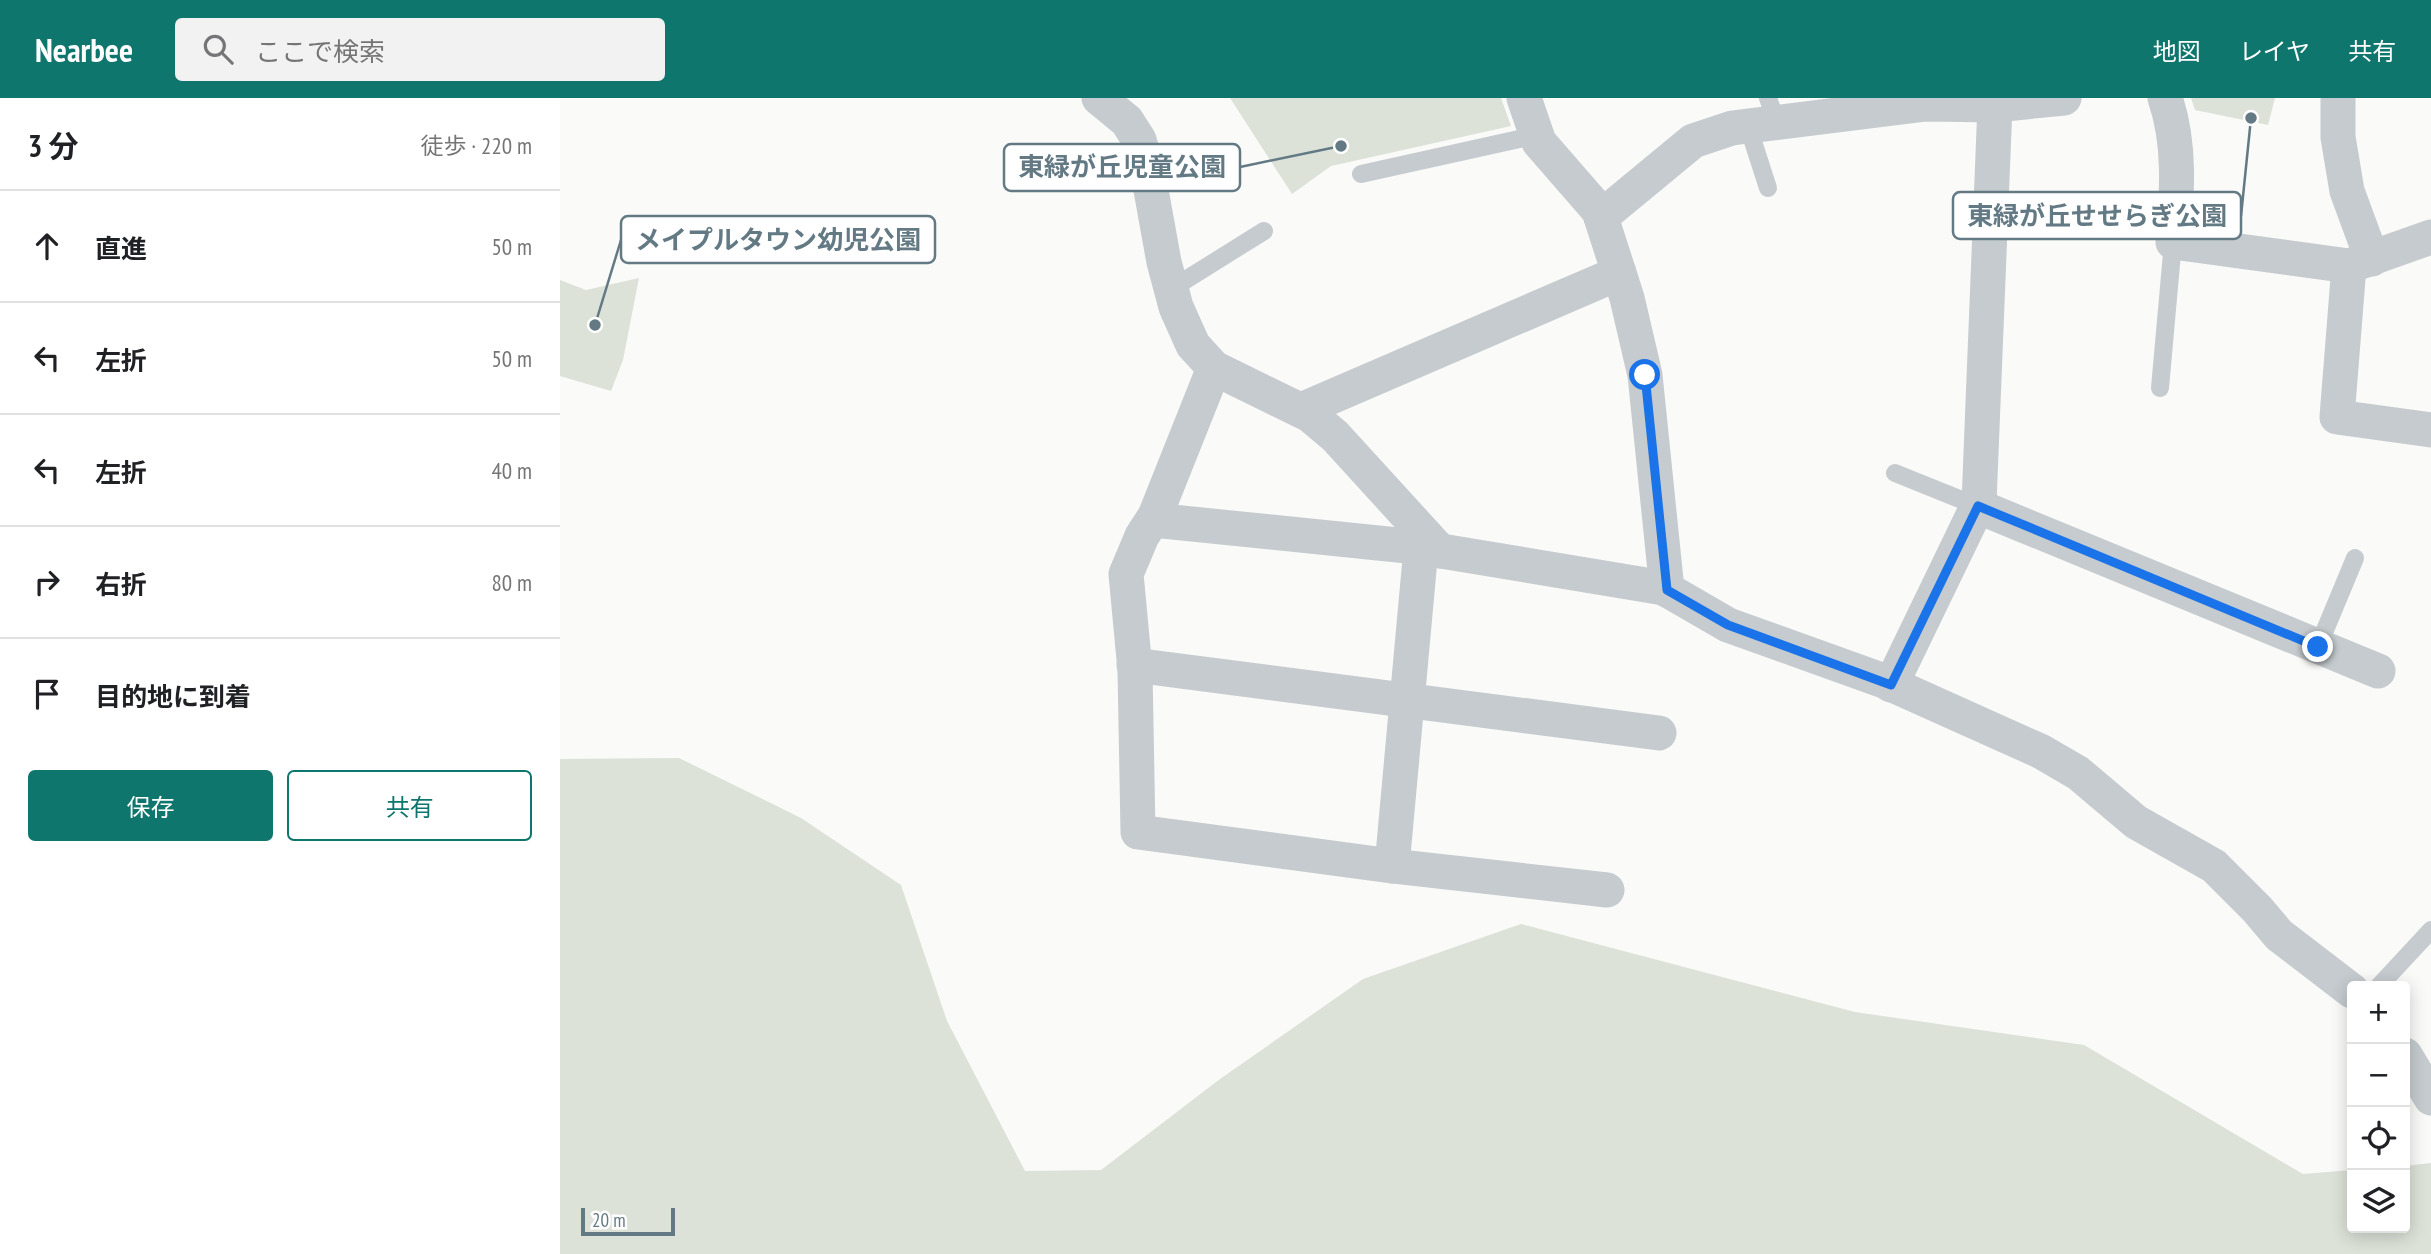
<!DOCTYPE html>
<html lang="ja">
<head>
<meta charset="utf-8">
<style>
  :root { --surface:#fff; --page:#f2f2f2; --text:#202124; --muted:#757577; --line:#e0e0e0; --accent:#0f766e }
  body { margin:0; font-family:"PT Sans Narrow","Noto Sans JP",sans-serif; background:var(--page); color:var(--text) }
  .controls { position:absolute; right:21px; bottom:21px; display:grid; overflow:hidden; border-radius:7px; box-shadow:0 4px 18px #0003 }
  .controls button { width:63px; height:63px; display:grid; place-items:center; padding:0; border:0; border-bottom:2px solid var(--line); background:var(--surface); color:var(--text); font:35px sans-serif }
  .scale { position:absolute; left:21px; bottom:18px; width:94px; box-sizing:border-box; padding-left:7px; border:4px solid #637a85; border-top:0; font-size:19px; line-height:24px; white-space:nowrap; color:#637a85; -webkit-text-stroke:5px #fff; paint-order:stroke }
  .stop { position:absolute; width:21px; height:21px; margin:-16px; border:5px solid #1a73e8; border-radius:50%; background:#fff }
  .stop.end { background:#1a73e8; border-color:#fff; box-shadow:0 2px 7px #0008 }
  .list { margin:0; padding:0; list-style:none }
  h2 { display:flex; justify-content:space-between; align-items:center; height:91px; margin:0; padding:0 28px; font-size:30px }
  h2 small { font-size:23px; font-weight:400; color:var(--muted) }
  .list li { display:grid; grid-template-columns:46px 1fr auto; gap:21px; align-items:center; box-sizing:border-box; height:112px; padding:0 28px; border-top:2px solid var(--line) }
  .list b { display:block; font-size:26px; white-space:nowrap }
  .list em { font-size:23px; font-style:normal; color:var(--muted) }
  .actions { display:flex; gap:14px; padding:21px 28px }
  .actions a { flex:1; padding:16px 0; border:2px solid var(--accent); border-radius:7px; text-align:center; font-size:24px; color:var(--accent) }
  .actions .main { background:var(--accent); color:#fff }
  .icon { flex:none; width:38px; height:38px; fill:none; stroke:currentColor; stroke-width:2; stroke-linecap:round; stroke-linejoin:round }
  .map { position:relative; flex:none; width:1871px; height:1156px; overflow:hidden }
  header { display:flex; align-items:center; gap:42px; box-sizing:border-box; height:98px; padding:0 35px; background:var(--accent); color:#fff }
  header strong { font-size:33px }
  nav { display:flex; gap:38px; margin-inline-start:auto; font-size:24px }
  .search { width:490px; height:63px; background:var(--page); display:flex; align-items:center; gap:18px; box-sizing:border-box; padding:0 24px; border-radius:7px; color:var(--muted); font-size:26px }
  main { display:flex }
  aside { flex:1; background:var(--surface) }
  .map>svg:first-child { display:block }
  .green { fill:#dce2d8 }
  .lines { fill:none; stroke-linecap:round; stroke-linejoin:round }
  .lane { stroke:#c5cbce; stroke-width:18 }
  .street { stroke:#c5cbce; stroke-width:35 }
  .route { stroke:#1a73e8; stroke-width:9 }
  .leader { fill:none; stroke:#637a85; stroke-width:2.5 }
  .callout-dot { fill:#637a85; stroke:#fff; stroke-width:2.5 }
  .callout { fill:#fff; stroke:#637a85; stroke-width:2.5 }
  .callout-label { font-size:26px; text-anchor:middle; font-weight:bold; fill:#637a85 }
</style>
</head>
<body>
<header>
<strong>Nearbee</strong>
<div class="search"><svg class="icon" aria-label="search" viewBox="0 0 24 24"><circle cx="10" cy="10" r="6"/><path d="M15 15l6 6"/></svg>ここで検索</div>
<nav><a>地図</a><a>レイヤ</a><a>共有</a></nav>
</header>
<main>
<aside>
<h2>3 分<small>徒歩 · 220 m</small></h2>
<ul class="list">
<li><svg class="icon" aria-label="ahead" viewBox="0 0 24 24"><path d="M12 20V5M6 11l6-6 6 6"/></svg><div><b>直進</b></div><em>50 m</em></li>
<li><svg class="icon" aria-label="left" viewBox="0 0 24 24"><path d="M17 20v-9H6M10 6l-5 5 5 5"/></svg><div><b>左折</b></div><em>50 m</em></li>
<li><svg class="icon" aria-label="left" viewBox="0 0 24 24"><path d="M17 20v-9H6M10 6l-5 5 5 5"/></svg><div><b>左折</b></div><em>40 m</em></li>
<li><svg class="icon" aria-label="right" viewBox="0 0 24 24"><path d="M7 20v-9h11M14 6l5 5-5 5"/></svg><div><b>右折</b></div><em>80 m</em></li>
<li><svg class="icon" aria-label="arrive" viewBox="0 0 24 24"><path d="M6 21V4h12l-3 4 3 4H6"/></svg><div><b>目的地に到着</b></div></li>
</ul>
<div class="actions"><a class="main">保存</a><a>共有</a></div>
</aside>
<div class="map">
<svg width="1871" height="1156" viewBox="0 0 1871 1156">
  <rect width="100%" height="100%" fill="#fafaf8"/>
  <g class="green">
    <path d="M670,0H941L951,28L771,68L732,96Z"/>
    <path d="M1631,0H1715L1708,27L1635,12Z"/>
    <path d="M79,180L63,262L51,293L0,278V182L26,192Z"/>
    <path d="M119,660L241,720L341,787L387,923L465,1073L541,1072L660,981L803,881L961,826L1295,914L1524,947L1743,1076L1792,1072V1130H1845V1068L1871,1065V1156H0V661Z"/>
  </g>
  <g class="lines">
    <g class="lane">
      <path d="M1208,0L1216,23"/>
      <path d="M1188,28L1208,90"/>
      <path d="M801,76L977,37"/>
      <path d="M611,191L704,133"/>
      <path d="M1600,290L1613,144"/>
      <path d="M1335,375L1417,408"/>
      <path d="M1758,549L1795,460"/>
      <path d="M1819,888L1871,832"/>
    </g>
    <g class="street">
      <path d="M539,0L567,23L579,42L587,70L604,164L616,209L633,247L654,270L750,317L775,338L880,453"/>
      <path d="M964,0L979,44L1039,113L1067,200L1085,277L1107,492"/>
      <path d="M1605,0C1621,46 1617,96 1613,144L1789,168L1871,139"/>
      <path d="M1778,0V39L1787,93L1812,161"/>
      <path d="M1041,119L1133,43L1172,30L1366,6L1435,7L1504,0"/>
      <path d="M1789,168L1777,319L1871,332"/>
      <path d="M654,270L595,418L582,438L566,476L575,572L578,734L832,768L1047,792"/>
      <path d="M741,312L1059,175"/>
      <path d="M1417,408L1818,573"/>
      <path d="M593,422L857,449L1104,490L1168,527L1324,583L1480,653L1518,675L1576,724L1654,768L1697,811L1719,837L1792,893"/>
      <path d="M574,567L1099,635"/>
      <path d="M1331,587L1419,405L1435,7"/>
      <path d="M832,768L861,450"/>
      <path d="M1845,957L1871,1000"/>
    </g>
  </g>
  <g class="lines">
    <path class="route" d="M1085,277L1107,492L1168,527L1331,587L1418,408L1758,549"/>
  </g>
  <path class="leader" d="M781 48L680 69M1691 20L1681 118M35 227L61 142"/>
  <g class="callout-dot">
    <circle cx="781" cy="48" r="7"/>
    <circle cx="1691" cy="20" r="7"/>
    <circle cx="35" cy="227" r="7"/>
  </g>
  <g class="callout">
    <rect x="444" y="46" width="236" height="47" rx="7"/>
    <rect x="1393" y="94" width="288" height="47" rx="7"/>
    <rect x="61" y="118" width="314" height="47" rx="7"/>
  </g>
  <g class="callout-label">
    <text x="562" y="78">東緑が丘児童公園</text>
    <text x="1537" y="127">東緑が丘せせらぎ公園</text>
    <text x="218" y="151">メイプルタウン幼児公園</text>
  </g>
</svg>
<div class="controls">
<button>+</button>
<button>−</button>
<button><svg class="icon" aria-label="locate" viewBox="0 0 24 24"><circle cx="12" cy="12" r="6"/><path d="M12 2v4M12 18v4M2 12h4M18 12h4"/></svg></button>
<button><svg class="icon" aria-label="layers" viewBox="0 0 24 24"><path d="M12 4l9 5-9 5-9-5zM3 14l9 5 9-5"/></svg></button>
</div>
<div class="scale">20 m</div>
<div class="stop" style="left:1085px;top:277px"></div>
<div class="stop end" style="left:1758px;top:549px"></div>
</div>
</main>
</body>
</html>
